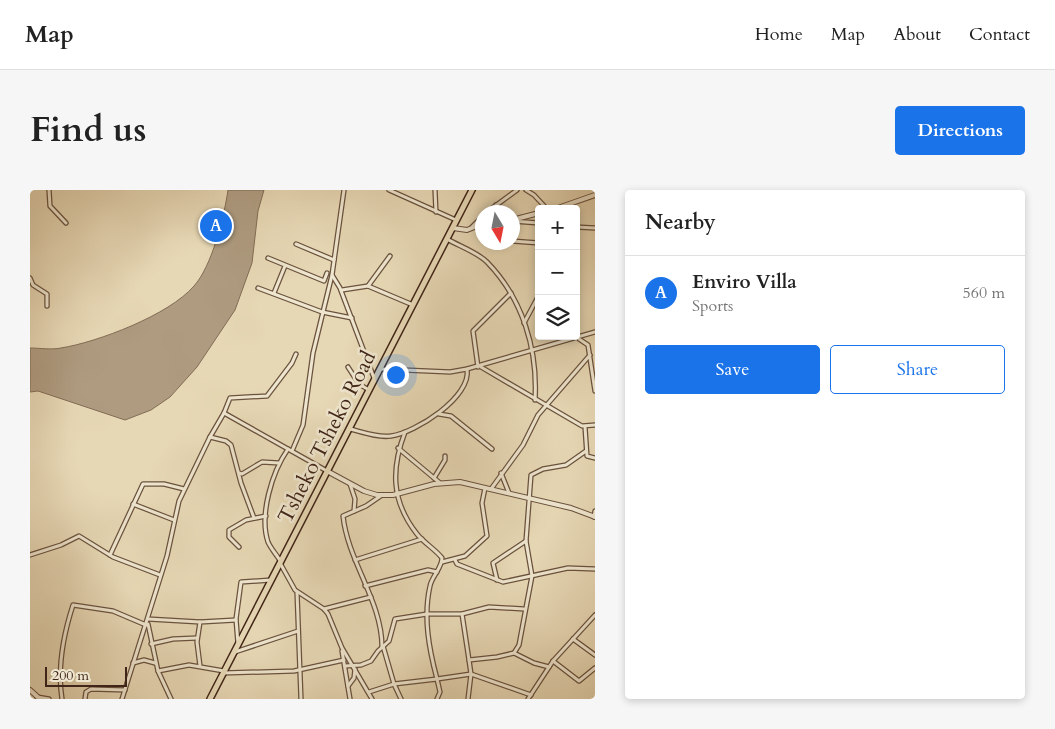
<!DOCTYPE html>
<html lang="en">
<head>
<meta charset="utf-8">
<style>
  :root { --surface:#fff; --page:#f6f6f6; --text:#222; --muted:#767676; --line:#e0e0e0; --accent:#1a73e8 }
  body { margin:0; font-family:Cardo,serif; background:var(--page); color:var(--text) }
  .controls { position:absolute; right:15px; top:15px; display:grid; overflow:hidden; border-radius:5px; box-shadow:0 2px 8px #0003 }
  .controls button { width:45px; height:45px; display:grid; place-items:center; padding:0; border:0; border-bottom:1px solid var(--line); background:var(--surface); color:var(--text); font:25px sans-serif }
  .compass { position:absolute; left:445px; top:15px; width:45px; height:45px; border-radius:50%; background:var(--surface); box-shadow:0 2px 8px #0003; rotate:170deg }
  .scale { position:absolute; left:15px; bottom:12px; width:82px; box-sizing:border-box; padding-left:5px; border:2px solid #402518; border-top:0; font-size:14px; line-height:18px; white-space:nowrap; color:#402518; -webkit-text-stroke:4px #efe6cf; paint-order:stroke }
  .you { position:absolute; left:365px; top:184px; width:18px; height:18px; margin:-12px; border:4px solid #fff; border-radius:50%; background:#1a73e8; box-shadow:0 0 0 8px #1a73e833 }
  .badge { display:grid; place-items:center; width:32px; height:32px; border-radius:50%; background:var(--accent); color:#fff; font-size:16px; font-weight:700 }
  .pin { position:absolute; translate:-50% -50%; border:2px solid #fff; box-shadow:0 1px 5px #0006 }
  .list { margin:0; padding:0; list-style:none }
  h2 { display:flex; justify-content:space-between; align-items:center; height:65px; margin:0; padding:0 20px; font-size:21px }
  h2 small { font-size:16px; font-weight:400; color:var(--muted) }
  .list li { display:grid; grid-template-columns:32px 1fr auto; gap:15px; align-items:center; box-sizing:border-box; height:75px; padding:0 20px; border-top:1px solid var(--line) }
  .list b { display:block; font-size:19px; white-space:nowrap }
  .list p { margin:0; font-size:16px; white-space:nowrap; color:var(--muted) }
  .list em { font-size:16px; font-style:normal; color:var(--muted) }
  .actions { display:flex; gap:10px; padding:15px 20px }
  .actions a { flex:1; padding:11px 0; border:1px solid var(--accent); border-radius:5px; text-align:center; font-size:18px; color:var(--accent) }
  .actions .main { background:var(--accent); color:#fff }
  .icon { flex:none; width:28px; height:28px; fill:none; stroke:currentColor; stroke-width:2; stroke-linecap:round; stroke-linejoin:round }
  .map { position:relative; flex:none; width:565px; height:509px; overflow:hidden; border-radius:5px }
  header { display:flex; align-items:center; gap:30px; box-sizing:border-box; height:70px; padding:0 25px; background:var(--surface); border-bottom:1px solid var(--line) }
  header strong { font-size:24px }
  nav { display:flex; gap:28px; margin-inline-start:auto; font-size:18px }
  .intro { display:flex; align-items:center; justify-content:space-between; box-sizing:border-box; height:120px; padding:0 30px }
  h1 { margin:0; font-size:35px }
  .button { padding:12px 22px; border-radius:5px; background:var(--accent); color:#fff; font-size:18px; font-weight:700 }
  main { display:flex; gap:30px; padding:0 30px }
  aside { flex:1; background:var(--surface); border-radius:5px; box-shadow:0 2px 8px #0003 }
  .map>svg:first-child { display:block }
  .water { fill:#ae9b80; stroke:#826c56 }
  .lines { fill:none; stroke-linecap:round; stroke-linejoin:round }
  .minor-casing { stroke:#6a523f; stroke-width:5.5 }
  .tertiary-casing { stroke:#6a523f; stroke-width:6 }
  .trunk-casing { stroke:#402518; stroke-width:8 }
  .minor { stroke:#efe6cf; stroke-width:3 }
  .tertiary { stroke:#efe6cf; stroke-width:4 }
  .trunk { stroke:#e7d8b5; stroke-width:5 }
  .labels { text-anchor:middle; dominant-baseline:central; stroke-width:5; stroke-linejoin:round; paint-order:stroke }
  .street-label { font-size:21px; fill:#402518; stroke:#efe6cf }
</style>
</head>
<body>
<header>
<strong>Map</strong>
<nav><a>Home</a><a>Map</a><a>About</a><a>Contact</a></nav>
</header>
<div class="intro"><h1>Find us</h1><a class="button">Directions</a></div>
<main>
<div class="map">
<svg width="565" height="509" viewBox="0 0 565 509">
  <rect width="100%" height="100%" fill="#e7d8b5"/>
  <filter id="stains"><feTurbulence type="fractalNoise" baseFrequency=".004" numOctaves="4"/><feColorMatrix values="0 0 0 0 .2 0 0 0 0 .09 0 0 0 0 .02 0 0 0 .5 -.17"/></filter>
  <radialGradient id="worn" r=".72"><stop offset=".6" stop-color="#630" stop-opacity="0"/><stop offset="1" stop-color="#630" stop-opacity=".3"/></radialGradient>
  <path class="water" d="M198,0H234L228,21L222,73L205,120L167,177L140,207L121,220L95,230L8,201L0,202V158C10,158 21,160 31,158C68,152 139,125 164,96C182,76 194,27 198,0Z"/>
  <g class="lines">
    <defs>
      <g id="minor">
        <path d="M19,0L20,16L36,33"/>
        <path d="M359,0L426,30"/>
        <path d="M405,0L406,22"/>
        <path d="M496,0L504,5L517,19"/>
        <path d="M466,15L467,22"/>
        <path d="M457,22L487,0"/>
        <path d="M482,31L509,33"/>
        <path d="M442,37L452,27"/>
        <path d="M546,37L565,38"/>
        <path d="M417,49C429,56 447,62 457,72C493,109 508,160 505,210"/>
        <path d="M482,51L509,53"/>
        <path d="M266,54L304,70"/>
        <path d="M238,68L294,91L297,83"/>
        <path d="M302,85L310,98L344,188"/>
        <path d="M0,88L3,95L17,104V116"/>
        <path d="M338,96L360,66"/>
        <path d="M228,98L292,122L322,128"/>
        <path d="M312,100L338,96L383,115"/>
        <path d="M244,103L255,76"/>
        <path d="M494,133L509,105"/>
        <path d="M549,149L558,155L565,201"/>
        <path d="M318,177L329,194L339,200"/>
        <path d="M448,177L443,141L481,103"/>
        <path d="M451,177L552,236L565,235"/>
        <path d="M351,179L420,182L437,179L565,142"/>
        <path d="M194,223L297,281"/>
        <path d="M409,224L421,226L462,259"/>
        <path d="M555,237L557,266L565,268"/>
        <path d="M320,239C332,242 348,248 361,246C385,243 442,207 437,179"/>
        <path d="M375,242C361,279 361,311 387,344C394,353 405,359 412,368C412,378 402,386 400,396C393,427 399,459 407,489L441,484L439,470"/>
        <path d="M180,247L196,251L201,255L211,293L224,328"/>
        <path d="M368,258L410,293"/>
        <path d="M262,261L273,235L283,163L302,85L314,0"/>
        <path d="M209,283L212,284L232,272L249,273"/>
        <path d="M471,283L479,303"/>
        <path d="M404,288L415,270V266"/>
        <path d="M320,294L325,309L324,321"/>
        <path d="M461,299L493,255L508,225L560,165"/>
        <path d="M103,314L144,330"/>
        <path d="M564,327L565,321"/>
        <path d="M209,357L199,347V340L216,330L236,326"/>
        <path d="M0,365L31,355L49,346L83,367L130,385"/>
        <path d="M80,365L113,294H134L154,299"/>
        <path d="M325,370L392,349"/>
        <path d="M425,370L427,374L473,392L538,378L565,379"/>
        <path d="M251,372C247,365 241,359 238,352C229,325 242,282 258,259"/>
        <path d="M412,372L435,366L457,346L452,313L455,298"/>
        <path d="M250,373L265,400L294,419L298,424L312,458L342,509"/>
        <path d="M467,390L463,373L496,351"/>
        <path d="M335,396L398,380L407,382"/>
        <path d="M267,402L271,509"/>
        <path d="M294,419L341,407"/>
        <path d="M432,424L459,417L494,419"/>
        <path d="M118,429L170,432"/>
        <path d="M118,434L128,481L141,509"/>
        <path d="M543,449L565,465"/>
        <path d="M121,454L143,449L167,448"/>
        <path d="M208,454L206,429L211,392L241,390"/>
        <path d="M353,456L364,494L371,509"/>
        <path d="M352,457C352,411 318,372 313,326L336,316L352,305"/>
        <path d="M312,461L320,509"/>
        <path d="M205,462L268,441"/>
        <path d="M484,463L504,473L519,477"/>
        <path d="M523,471L549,491L565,478"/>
        <path d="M103,473L114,470L125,473"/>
        <path d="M170,476L167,452L170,432L206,430"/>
        <path d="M315,476L331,475L341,471L348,461L359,451L365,429L397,424H432L439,470L467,467L484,463L489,455L502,386L496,351L501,285L513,279L536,275L556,261"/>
        <path d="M128,481L159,475L194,481"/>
        <path d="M193,483L264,481L314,470"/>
        <path d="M318,496L324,488L325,479"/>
        <path d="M339,502L364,494L407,489L410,502L407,509"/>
        <path d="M7,507L19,509"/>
        <path d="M32,509C27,477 33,446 43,415L83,421L116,435"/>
        <path d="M55,509L56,502L61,499L95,500"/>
        <path d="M92,509L137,366L149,311L180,247L194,223L200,208L237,206L262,173L266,164"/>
        <path d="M438,509L441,484L501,505"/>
        <path d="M498,509L523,471L565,425"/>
      </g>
      <g id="tertiary">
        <path d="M525,19L565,5"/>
        <path d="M482,30L509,23"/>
        <path d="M423,38L437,40L452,34"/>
        <path d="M297,281L334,301L347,305H363L404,294L430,292L541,318L565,327"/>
        <path d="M0,500L10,509"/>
      </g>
      <path id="trunk" d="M180,509L442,0"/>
    </defs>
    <use href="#minor" class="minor-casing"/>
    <use href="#tertiary" class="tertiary-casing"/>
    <use href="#trunk" class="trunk-casing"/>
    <use href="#minor" class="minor"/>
    <use href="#tertiary" class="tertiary"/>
    <use href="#trunk" class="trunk"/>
  </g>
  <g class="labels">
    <g class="street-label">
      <text transform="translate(297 247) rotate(-63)">Tsheko Tsheko Road</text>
    </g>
  </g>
  <rect width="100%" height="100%" filter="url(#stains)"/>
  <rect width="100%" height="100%" fill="url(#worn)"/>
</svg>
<div class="controls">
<button>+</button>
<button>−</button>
<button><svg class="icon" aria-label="layers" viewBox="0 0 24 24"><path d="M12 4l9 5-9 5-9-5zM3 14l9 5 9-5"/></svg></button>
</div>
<svg class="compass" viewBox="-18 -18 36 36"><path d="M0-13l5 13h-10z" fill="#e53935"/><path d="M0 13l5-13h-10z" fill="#767676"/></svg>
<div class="scale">200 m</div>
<div class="you"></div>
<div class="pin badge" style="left:186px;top:36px">A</div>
</div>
<aside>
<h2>Nearby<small></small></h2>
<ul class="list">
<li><span class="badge">A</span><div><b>Enviro Villa</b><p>Sports</p></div><em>560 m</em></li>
</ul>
<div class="actions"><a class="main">Save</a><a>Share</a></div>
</aside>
</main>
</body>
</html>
